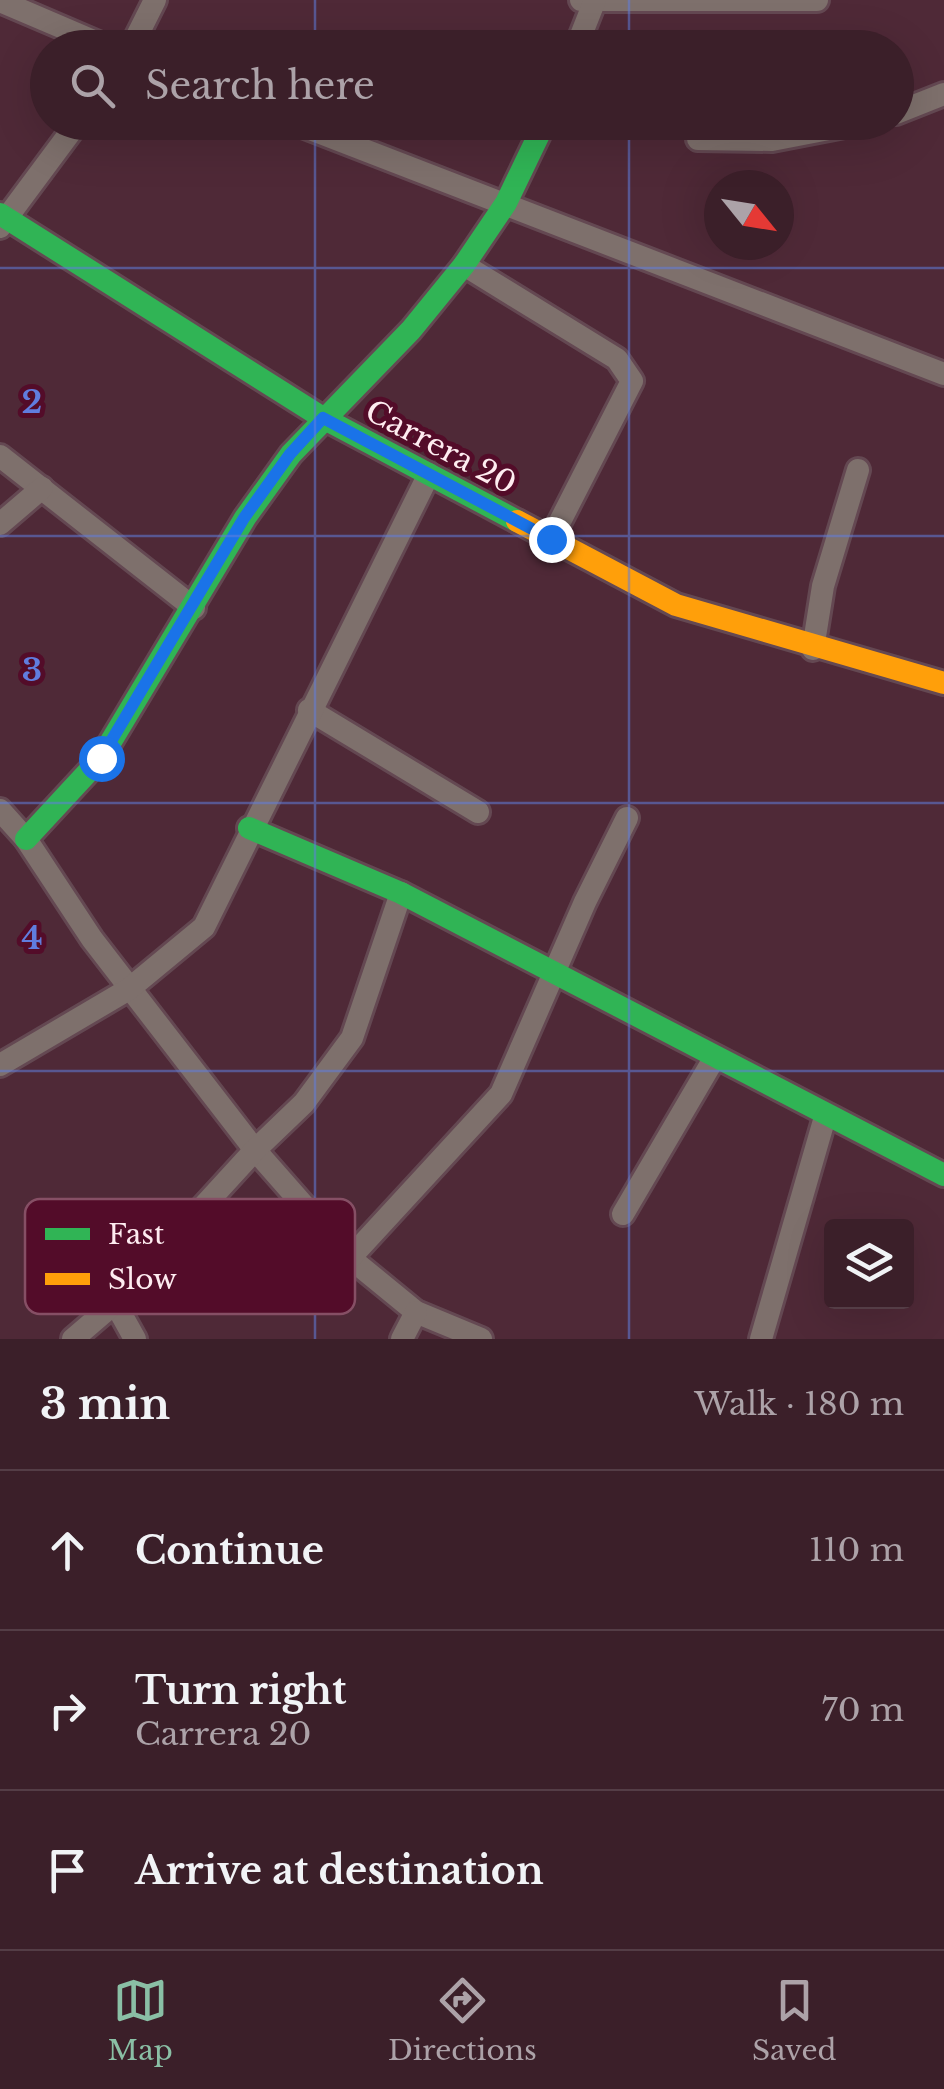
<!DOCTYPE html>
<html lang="en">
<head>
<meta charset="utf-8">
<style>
  :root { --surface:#3b1f29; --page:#422731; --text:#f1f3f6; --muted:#aca2a8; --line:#543d46; --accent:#8abfa5 }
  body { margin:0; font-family:"Libre Baskerville",serif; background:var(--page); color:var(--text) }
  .controls { position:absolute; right:30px; bottom:30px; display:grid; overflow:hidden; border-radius:10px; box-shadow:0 10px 40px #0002 }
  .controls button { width:90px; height:90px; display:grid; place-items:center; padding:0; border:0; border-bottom:2px solid var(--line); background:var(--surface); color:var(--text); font:50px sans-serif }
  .compass { position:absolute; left:704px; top:170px; width:90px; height:90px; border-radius:50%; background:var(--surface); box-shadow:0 10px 40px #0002; rotate:120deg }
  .stop { position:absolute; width:30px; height:30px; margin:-22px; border:8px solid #1a73e8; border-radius:50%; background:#fff }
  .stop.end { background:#1a73e8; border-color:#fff; box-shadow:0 2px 10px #0008 }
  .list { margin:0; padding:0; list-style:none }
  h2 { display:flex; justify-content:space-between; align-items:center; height:130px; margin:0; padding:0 40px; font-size:42px }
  h2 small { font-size:32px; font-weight:400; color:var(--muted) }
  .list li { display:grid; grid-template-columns:65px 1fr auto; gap:30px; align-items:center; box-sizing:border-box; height:160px; padding:0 40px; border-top:2px solid var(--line) }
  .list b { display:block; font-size:38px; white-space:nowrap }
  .list p { margin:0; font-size:32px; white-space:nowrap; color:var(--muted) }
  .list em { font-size:32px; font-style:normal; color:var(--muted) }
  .icon { flex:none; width:55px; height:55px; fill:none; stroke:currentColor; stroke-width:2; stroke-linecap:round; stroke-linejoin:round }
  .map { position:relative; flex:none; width:944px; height:1339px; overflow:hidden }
  .search { position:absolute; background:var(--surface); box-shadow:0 10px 40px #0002; left:30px; right:30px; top:30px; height:110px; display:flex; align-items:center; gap:25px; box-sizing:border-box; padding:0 35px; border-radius:55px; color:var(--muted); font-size:38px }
  .sheet { height:610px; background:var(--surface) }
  nav { display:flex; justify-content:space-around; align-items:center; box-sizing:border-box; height:140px; border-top:2px solid var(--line); background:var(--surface); font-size:28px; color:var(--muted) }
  nav a { display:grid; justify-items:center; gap:5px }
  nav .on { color:var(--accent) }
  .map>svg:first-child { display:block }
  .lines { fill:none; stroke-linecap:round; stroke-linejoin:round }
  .street-casing { stroke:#644852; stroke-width:28 }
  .fast-casing { stroke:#644852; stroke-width:28 }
  .slow-casing { stroke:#644852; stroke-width:28 }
  .street { stroke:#7e706c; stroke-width:22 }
  .fast { stroke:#30b455; stroke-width:22 }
  .slow { stroke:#ff9f0a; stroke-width:22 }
  .route { stroke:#1a73e8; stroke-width:12 }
  .grid { fill:none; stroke:#607ddf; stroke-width:2.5; stroke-opacity:0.55 }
  .labels { text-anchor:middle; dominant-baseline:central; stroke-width:10; stroke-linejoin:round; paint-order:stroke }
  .street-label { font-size:30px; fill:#feecf0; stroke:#530c29 }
  .key { fill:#530c29; stroke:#864f65; stroke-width:2.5 }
  .key-label { font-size:28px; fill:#feecf0 }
  .grid-label { font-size:32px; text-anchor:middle; font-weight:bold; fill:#607ddf; stroke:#530c29; stroke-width:10; stroke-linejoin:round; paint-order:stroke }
</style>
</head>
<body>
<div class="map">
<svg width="944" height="1339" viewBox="0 0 944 1339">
  <rect width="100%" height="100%" fill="#4f2937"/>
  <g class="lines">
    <defs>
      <g id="street">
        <path d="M581,0H817"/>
        <path d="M0,1L110,48"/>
        <path d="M131,48L155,0"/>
        <path d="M576,48L595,0"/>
        <path d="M896,113L944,94"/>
        <path d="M292,122L944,374"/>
        <path d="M698,139L772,140L865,122"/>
        <path d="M0,227L78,122"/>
        <path d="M464,265L617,359L632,381L551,539"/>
        <path d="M0,456L194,608"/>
        <path d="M0,524L42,488"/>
        <path d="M813,649L823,586L858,470"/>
        <path d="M309,710L478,812"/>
        <path d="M0,810L26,839L92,939L255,1150L350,1258L416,1312L481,1339"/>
        <path d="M0,1065L129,989L204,927L429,474"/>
        <path d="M623,1214L715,1057"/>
        <path d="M350,1258L501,1094L585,902L627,818"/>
        <path d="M115,1303L135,1339"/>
        <path d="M73,1339L115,1303L255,1150L304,1103L352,1038L401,893"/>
        <path d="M402,1339L416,1312"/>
        <path d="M761,1339L825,1117"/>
      </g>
      <g id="fast">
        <path d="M0,214L323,418L517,521"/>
        <path d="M249,828L401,893L944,1175"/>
        <path d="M26,839L101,758L245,518L291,454L411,330L464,265L506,203L545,122"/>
      </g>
      <path id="slow" d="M517,521L676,605L944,683"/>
    </defs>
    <use href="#street" class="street-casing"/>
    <use href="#fast" class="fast-casing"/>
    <use href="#slow" class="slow-casing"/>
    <use href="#street" class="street"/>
    <use href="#fast" class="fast"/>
    <use href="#slow" class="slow"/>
  </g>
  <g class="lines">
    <path class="route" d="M101,758L244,518L290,454L323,418L551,539"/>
  </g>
  <path class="grid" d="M315,0V48M629,0V48M315,122V1339M629,122V1339M0,268H944M0,536H944M0,803H944M0,1071H944"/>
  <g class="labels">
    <g class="street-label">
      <text transform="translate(441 447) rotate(28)">Carrera 20</text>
    </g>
  </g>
  <rect x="25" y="1199" width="330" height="115" rx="15" class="key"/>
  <rect x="45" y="1228" width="45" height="12" fill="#30b455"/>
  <rect x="45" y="1273" width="45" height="12" fill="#ff9f0a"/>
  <g class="key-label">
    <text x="108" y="1244">Fast</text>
    <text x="108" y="1289">Slow</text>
  </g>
  <g class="grid-label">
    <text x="32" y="413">2</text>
    <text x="32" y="681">3</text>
    <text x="32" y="949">4</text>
  </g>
</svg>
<div class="controls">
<button><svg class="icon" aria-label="layers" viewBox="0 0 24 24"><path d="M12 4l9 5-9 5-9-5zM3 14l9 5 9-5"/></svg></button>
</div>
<svg class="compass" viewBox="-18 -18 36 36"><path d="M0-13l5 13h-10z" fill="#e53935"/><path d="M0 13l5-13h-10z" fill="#aca2a8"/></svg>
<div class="stop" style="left:101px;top:758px"></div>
<div class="stop end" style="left:551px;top:539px"></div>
<div class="search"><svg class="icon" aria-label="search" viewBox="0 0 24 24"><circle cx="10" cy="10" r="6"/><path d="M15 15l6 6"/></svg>Search here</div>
</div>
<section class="sheet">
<h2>3 min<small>Walk · 180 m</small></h2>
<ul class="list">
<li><svg class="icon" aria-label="ahead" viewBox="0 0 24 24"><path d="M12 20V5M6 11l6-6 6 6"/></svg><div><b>Continue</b></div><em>110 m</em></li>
<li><svg class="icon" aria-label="right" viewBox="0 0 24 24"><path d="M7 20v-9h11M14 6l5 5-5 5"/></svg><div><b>Turn right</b><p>Carrera 20</p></div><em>70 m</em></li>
<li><svg class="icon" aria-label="arrive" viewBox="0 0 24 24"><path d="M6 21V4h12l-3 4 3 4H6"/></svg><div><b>Arrive at destination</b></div></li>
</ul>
</section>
<nav>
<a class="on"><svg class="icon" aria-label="map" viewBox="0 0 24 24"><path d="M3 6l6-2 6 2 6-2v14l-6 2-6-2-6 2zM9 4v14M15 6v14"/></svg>Map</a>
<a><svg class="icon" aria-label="directions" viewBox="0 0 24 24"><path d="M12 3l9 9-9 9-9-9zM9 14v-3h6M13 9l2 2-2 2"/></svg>Directions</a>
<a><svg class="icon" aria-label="saved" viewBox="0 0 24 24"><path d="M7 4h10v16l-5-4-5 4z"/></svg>Saved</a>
</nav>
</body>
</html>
